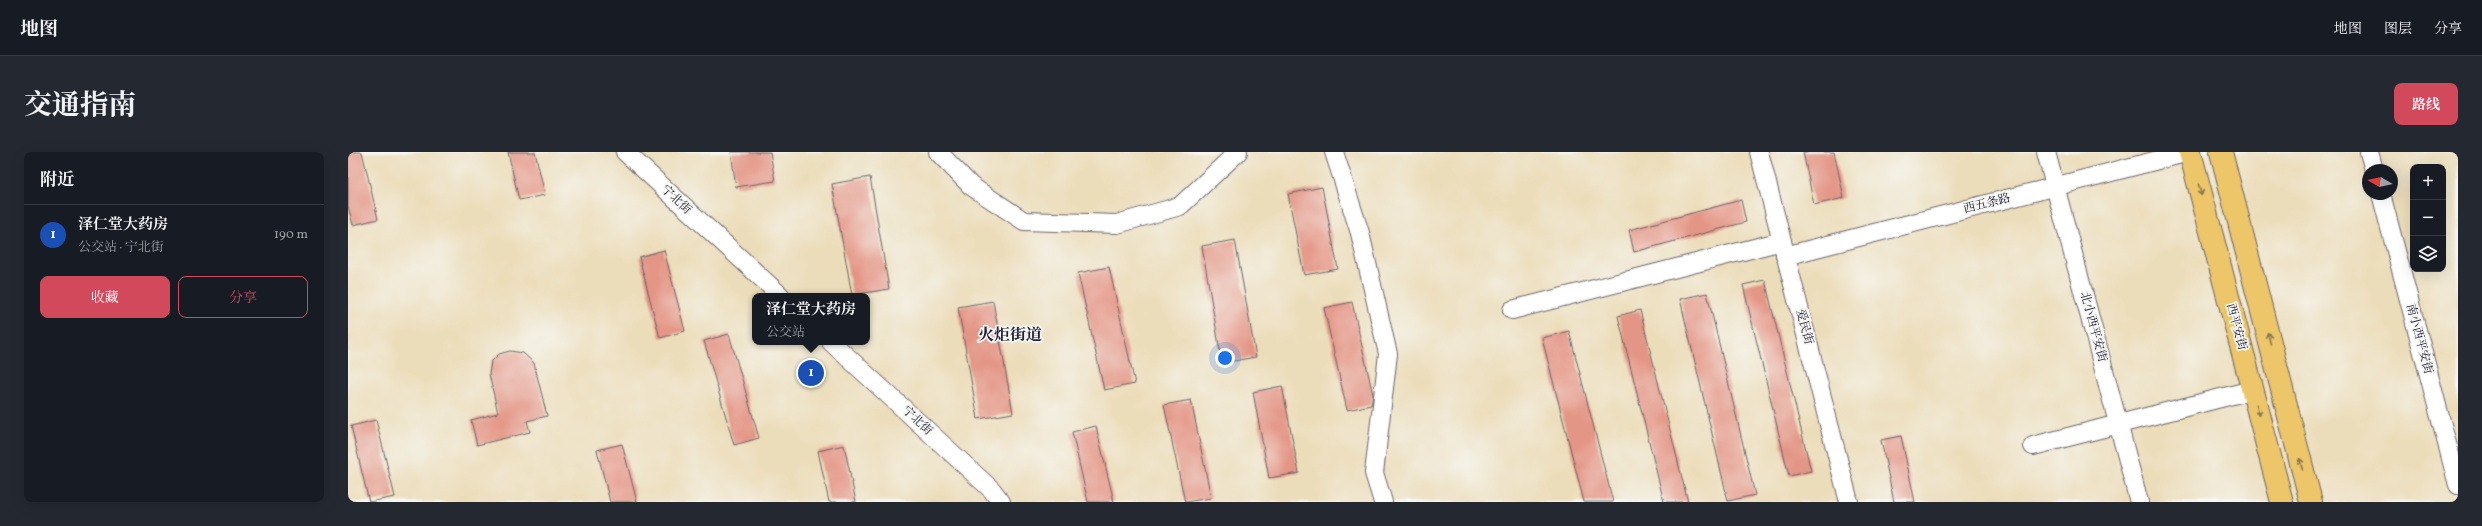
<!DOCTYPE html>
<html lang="zh">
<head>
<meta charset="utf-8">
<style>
  :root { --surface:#171b24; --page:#242831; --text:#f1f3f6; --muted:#9ea1a6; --line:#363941; --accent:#d1495b }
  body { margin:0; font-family:Vollkorn,"Noto Serif SC",serif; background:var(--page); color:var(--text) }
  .controls { position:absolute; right:12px; top:12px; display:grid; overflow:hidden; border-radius:8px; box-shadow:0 4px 16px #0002 }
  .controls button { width:36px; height:36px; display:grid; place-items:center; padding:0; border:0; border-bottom:1px solid var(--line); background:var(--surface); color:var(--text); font:20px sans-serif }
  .compass { position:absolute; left:2014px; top:12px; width:36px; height:36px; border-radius:50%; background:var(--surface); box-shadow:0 4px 16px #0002; rotate:279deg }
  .you { position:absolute; left:877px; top:206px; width:14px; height:14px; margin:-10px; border:3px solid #fff; border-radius:50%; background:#1a73e8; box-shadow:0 0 0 6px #1a73e833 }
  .badge { display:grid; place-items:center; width:26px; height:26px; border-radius:50%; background:var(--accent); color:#fff; font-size:13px; font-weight:700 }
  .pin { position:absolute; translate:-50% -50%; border:2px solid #fff; box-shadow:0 1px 4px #0006 }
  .popup { position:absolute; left:404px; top:141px; width:118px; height:52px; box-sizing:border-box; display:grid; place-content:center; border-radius:8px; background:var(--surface); filter:drop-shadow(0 1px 3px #0005); font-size:13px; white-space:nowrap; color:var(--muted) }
  .popup b { font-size:15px; color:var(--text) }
  .popup::after { content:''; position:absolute; left:50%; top:100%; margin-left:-8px; border:8px solid transparent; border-top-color:var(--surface) }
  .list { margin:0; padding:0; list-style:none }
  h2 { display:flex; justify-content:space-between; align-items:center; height:52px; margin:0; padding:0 16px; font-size:17px }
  h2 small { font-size:13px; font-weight:400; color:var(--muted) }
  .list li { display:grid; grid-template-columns:26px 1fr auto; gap:12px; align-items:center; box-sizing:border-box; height:60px; padding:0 16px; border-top:1px solid var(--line) }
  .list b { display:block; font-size:15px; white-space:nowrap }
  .list p { margin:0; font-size:13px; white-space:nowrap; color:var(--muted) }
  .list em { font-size:13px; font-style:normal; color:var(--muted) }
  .actions { display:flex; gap:8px; padding:12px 16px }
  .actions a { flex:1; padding:9px 0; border:1px solid var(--accent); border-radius:8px; text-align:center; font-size:14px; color:var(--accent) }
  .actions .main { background:var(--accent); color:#fff }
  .icon { flex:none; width:22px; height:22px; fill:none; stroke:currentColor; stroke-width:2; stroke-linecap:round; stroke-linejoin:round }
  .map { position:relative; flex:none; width:2110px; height:350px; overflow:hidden; border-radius:8px }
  header { display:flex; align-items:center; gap:24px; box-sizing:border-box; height:56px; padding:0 20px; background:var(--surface); border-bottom:1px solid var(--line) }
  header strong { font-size:19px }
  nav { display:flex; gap:22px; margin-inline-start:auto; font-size:14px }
  .intro { display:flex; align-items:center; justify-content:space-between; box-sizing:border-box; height:96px; padding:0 24px }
  h1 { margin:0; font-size:28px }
  .button { padding:10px 18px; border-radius:8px; background:var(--accent); color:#fff; font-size:14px; font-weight:700 }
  main { display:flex; gap:24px; padding:0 24px }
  aside { flex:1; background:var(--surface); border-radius:8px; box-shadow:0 4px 16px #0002 }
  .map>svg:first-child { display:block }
  .building { fill:#e49686 }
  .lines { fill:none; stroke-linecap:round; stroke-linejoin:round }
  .minor-casing { stroke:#696367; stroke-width:20 }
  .major-casing { stroke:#696367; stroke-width:24 }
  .minor { stroke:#fff; stroke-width:18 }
  .major { stroke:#ecc669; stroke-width:22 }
  .oneway { stroke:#877452 }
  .labels { text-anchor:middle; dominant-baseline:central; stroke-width:3.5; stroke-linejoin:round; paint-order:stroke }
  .street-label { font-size:12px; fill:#22223b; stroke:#f6f6f2 }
  .district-label { font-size:16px; font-weight:bold; fill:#22223b; stroke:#f6f6f2 }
</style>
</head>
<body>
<header>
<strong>地图</strong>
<nav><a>地图</a><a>图层</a><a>分享</a></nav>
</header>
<div class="intro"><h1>交通指南</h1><a class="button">路线</a></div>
<main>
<aside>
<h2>附近<small></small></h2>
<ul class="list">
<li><span class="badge" style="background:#1a4fb4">1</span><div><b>泽仁堂大药房</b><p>公交站 · 宁北街</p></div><em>190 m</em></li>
</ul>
<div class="actions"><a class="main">收藏</a><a>分享</a></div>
</aside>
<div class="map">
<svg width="2110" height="350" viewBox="0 0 2110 350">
  <rect width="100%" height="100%" fill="#f6f6f2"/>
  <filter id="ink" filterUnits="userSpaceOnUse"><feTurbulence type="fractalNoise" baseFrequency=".025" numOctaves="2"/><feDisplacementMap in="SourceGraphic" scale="8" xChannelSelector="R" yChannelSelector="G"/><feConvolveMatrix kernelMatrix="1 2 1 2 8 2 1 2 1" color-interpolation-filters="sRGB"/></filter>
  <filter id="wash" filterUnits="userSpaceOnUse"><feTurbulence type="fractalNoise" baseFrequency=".012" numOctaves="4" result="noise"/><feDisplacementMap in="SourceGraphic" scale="16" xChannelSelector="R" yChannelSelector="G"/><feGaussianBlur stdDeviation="0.9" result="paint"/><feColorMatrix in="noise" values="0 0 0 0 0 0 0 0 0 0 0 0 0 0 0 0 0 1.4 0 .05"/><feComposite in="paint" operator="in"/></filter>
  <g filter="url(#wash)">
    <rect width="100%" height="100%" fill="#ecddba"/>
    <g id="blocks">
      <g class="building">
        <path d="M0,0H14L30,67L5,73L0,54Z"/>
        <path d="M160,0H187L197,43L171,48Z"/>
        <path d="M383,0H422L427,29L388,35Z"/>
        <path d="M1455,0H1486L1496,46L1466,53Z"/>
        <path d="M522,25L541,137L504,143L484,32Z"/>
        <path d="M974,35L990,117L956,123L940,42Z"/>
        <path d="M1393,48L1398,70L1286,100L1281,78Z"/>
        <path d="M887,88L908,205L874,211L854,94Z"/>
        <path d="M316,98L337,179L312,186L291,105Z"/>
        <path d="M761,115L787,232L756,238L730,121Z"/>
        <path d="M1417,128L1463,319L1441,324L1395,133Z"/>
        <path d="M1359,141L1407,343L1380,349L1332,147Z"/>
        <path d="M645,149L665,261L630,267L610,155Z"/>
        <path d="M1004,150L1025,243L1023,253L999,258L976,156Z"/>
        <path d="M1292,158L1340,350H1316L1270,164Z"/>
        <path d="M1221,179L1265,350H1236L1194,186Z"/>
        <path d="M381,182L411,286L386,293L356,189Z"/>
        <path d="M162,199L175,201L186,211L199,264L179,269L182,280L129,293L123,268L150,261L141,222L143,210L151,202Z"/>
        <path d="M934,234L951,321L921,326L905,240Z"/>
        <path d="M843,248L863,346L837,350L816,253Z"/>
        <path d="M28,268L47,345L21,350L3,274Z"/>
        <path d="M748,274L766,350H740L724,280Z"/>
        <path d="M1553,284L1567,350H1546L1533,288Z"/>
        <path d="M274,292L289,350H262L249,298Z"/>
        <path d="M496,293L508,350H481L470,299Z"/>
      </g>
    </g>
  </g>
  <g filter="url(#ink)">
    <use href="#blocks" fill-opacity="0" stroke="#696367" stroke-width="1"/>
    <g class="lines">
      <defs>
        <g id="minor">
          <path d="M277,0L433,144"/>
          <path d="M590,0L623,34L676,69L769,72L832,54L890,0"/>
          <path d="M986,0L1012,81L1040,202L1026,321L1035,350"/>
          <path d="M1411,0L1501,350"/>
          <path d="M1698,0L1791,350"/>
          <path d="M2021,0L2026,18"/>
          <path d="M2033,42L2110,333"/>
          <path d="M1437,104L1841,0"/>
          <path d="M1164,158L1434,89"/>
          <path d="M483,190L644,338L653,350"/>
          <path d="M1685,294L1904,238"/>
        </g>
        <g id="major">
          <path d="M1842,0L1934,350"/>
          <path d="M1873,0L1963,350"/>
        </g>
      </defs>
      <use href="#minor" class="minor-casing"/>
      <use href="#major" class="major-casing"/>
      <use href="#minor" class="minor"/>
      <use href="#major" class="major"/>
    </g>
    <defs><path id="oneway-shaft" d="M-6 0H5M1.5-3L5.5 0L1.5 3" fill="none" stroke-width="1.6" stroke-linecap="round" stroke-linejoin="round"/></defs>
    <g class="oneway">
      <use href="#oneway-shaft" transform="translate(1852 38) rotate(75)"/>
      <use href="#oneway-shaft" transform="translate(1921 186) rotate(-104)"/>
      <use href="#oneway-shaft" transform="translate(1910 258) rotate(75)"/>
      <use href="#oneway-shaft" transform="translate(1953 312) rotate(-104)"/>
    </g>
  </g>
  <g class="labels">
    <g class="street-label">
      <text transform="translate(328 48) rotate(43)">宁北街</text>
      <text transform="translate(1639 52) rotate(-14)">西五条路</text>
      <text transform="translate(1456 175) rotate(75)">爱民街</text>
      <text transform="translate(1745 175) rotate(75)">北小西平安街</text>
      <text transform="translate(1888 175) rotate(75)">西平安街</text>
      <text transform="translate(2071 187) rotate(75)">南小西平安街</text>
      <text transform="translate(569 269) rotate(43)">宁北街</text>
    </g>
    <g class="district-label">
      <text x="662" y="184">火炬街道</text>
    </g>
  </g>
</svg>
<div class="controls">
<button>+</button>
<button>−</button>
<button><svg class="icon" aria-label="layers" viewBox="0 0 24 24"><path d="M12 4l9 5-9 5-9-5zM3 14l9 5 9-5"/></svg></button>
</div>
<svg class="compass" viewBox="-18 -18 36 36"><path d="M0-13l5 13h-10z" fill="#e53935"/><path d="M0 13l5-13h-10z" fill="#9ea1a6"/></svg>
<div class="you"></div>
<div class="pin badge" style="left:463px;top:221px;background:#1a4fb4">1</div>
<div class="popup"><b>泽仁堂大药房</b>公交站</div>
</div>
</main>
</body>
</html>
